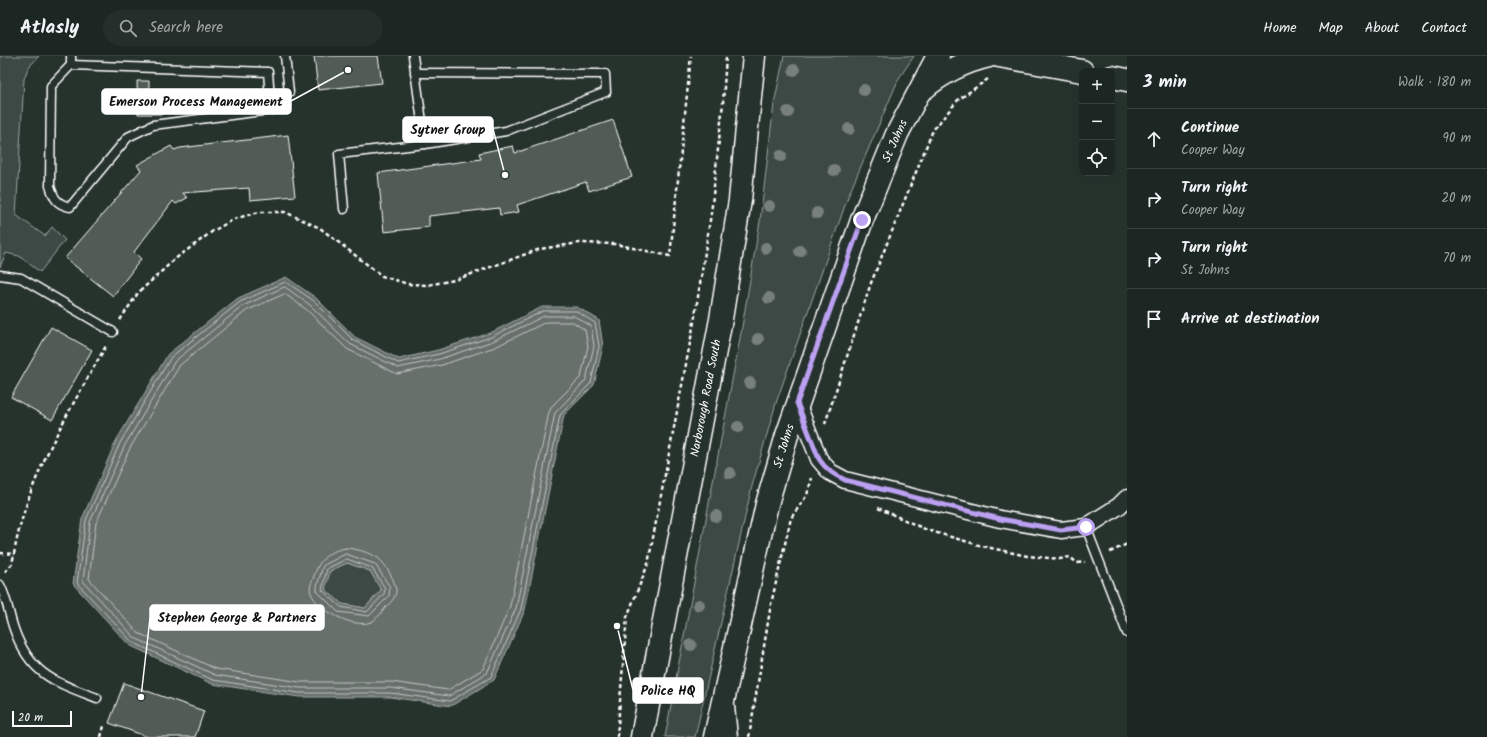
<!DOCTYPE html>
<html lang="en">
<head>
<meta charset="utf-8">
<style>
  :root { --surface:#1c2622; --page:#252e2a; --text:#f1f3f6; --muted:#a0a5a5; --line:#3a4340 }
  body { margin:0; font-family:Kalam,sans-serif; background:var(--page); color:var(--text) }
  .controls { position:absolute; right:12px; top:12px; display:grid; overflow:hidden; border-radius:8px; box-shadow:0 4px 16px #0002 }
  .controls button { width:36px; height:36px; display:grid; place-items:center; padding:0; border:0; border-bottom:1px solid var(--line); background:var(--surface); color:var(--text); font:20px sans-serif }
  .scale { position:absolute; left:12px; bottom:10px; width:60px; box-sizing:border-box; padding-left:4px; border:2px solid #fff; border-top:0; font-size:11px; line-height:14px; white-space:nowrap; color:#fff; -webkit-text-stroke:3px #26332d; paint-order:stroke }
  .stop { position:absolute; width:12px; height:12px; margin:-9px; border:3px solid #bca0f2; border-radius:50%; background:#fff }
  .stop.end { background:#bca0f2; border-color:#fff; box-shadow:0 1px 4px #0008 }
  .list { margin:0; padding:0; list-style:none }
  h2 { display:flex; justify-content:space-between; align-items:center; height:52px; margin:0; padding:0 16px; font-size:17px }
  h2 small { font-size:13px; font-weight:400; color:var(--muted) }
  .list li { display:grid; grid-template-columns:26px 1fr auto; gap:12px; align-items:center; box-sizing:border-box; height:60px; padding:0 16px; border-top:1px solid var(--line) }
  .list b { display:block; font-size:15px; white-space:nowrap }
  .list p { margin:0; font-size:13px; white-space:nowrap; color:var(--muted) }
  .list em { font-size:13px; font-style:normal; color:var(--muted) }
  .icon { flex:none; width:22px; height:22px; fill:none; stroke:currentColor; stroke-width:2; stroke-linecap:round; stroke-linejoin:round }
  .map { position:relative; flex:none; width:1127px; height:681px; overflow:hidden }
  header { display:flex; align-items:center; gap:24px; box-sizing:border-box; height:56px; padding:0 20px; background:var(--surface); border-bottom:1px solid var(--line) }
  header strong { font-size:19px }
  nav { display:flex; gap:22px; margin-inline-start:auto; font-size:14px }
  .search { width:280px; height:36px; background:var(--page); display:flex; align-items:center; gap:10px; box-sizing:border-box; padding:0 14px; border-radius:22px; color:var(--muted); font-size:15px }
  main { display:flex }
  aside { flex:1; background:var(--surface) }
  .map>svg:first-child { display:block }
  .green { fill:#3e4944; stroke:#9ea4a2 }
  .water { fill:#67706c; stroke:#a4a9a7; fill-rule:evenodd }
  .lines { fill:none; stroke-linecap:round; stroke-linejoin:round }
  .shore { stroke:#c2c6c4; stroke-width:1 }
  .building { fill:#515c57; stroke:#fff }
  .service-casing { stroke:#fff; stroke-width:11 }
  .minor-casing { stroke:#fff; stroke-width:19 }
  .secondary-casing { stroke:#fff; stroke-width:25 }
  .path { stroke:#fff; stroke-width:2.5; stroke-dasharray:4 3; stroke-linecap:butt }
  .service { stroke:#26332d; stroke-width:8 }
  .minor { stroke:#26332d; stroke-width:16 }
  .secondary { stroke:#26332d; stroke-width:22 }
  .tree { fill:#78807d }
  .route { stroke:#bca0f2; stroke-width:5 }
  .labels { text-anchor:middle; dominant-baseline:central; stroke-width:3.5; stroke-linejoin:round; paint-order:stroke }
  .street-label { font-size:12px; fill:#fff; stroke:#26332d }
  .leader { fill:none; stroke:#fff; stroke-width:1.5 }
  .callout-dot { fill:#fff; stroke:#26332d; stroke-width:1.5 }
  .callout { fill:#fff; stroke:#fff; stroke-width:1.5 }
  .callout-label { font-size:13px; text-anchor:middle; font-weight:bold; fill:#111 }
</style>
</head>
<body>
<header>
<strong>Atlasly</strong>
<div class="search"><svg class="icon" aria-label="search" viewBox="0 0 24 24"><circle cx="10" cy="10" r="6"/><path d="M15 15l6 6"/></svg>Search here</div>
<nav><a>Home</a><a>Map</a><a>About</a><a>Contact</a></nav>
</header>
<main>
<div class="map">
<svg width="1127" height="681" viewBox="0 0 1127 681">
  <rect width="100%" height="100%" fill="#26332d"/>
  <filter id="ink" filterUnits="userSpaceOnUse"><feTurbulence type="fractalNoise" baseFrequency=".025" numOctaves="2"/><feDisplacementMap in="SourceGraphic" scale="8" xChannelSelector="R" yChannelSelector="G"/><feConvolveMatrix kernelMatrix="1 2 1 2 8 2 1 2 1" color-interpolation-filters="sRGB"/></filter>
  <g filter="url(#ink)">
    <g class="green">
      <path d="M0,0H39L28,12L24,23L16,159L45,180L52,171L65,184L40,216L19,200L6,197L0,211Z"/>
      <path d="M784,0H914L899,22L849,138L776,347L752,430L695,681H665L741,277L760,165L774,48Z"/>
      <path d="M347,507L370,515L381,534L365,552L342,548L325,533L330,515Z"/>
    </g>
    <path class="water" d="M286,221L316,242L355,281L399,303L438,294L490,277L542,251H577L599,264L603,290L594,329L564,359L525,554L494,624L451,650L390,641H299L212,628L129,589L73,528L82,463L116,385L168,298L238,242ZM347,507L370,515L381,534L365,552L342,548L325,533L330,515Z"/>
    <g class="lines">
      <g class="shore">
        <path d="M286,226L314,245L353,284L398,307L439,298L491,281L543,255H576L595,267L599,290L591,327L560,359L521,553L491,621L450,645L390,637H299L213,624L132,586L77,527L86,464L120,387L171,301L240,246Z"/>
        <path d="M285,231L310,249L350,288L398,312L440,303L493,285L544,260H574L591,270L594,290L586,324L555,357L516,552L487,617L449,640L391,632H300L215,619L135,582L83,525L90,466L125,389L175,305L243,250Z"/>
        <path d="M285,238L307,254L347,293L397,318L442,309L495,291L546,266H573L585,274L588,290L581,321L553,349L549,356L510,550L483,613L448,634L391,626H300L216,613L138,577L89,523L96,467L130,392L180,309L246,255Z"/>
        <path d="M346,492C355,492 370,497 378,502C385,507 397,527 396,536C395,543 390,547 386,551C382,556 377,563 371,566C354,573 317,554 311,537C309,532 311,528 313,523C318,505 327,495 346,492Z"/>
        <path d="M346,498L375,508L390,531L389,540L369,560L338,556L317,535V530L323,510Z"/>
        <path d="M347,503L372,512L385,532L384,538L367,556L341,551L322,534L327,513Z"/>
      </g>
    </g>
    <g class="building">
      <path d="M314,0H378L382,27L318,34Z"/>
      <path d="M137,25H149V38H163V58H138Z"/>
      <path d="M613,64L632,121L589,135L586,126L517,149L519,156L500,159L499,152L429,160V171L384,176L378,117L481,103L479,97L513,90L515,97Z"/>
      <path d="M288,79L295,140L250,144L249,132L183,137L187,142L176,148L173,145L134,196L141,203L113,240L65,202L141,114L137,109L171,90L174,94L180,92Z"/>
      <path d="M51,271L92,294L52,364L11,341Z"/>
      <path d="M124,627L204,655L195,681H148L109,667Z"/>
    </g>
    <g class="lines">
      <defs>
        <g id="service">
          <path d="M285,0L289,36"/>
          <path d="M413,0L425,88"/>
          <path d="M71,9L268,16L271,54L153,69L128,81L70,151C57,148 54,143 50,130L51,30Z"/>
          <path d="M71,9V0"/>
          <path d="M344,153L339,98L425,88L506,75L606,36L605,18L415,17"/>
          <path d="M0,219L21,222L113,276"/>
          <path d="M1086,471L1127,577"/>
          <path d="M0,529C7,542 9,559 14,573C30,619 55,626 97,642"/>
        </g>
        <g id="minor">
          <path d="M797,347L819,403L830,416L845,424L1000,463L1061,474L1086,471L1119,450L1127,442"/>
          <path d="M726,650L729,681"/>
        </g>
        <g id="secondary">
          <path d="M999,0L1082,15"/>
          <path d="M1112,21L1127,24"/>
          <path d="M923,33C943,16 963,6 989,0"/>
          <path d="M642,681L721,263L740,144L754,0"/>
          <path d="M715,681L767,448L787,379L862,164L897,78L938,0"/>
        </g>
      </defs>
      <use href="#service" class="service-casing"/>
      <use href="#minor" class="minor-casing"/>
      <use href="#secondary" class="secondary-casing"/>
      <g class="path">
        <path d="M120,264L138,237L175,203L213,175L234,163L259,156H285L320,172L382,220L408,228L427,229L455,224L540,193L579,187L615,188L670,200L691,0"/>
        <path d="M825,368L871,227L933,74L958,44L988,23"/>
        <path d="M878,452L927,474L982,490L1027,500L1060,503L1070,501L1077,507L1085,506"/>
        <path d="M1110,496L1127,488"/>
        <path d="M0,497L14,498C27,421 70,354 107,288"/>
        <path d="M5,516L12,508L14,498"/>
        <path d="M101,681L104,670"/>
        <path d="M617,681L627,561L648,508L694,266L711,158L723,47L726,0"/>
        <path d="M749,681L771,548L791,462L807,439L812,422"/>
      </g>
      <use href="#service" class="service"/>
      <use href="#minor" class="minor"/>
      <use href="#secondary" class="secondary"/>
    </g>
    <g class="tree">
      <circle cx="794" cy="14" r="6"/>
      <circle cx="864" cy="34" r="6"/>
      <circle cx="788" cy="56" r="6"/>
      <circle cx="849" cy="73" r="6"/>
      <circle cx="781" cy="100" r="6"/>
      <circle cx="834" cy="114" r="6"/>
      <circle cx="769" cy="150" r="6"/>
      <circle cx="817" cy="157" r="6"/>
      <circle cx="766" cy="192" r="6"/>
      <circle cx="800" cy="195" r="6"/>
      <circle cx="769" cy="242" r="6"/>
      <circle cx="758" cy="283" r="6"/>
      <circle cx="750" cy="327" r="6"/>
      <circle cx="738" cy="371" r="6"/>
      <circle cx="730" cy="417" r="6"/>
      <circle cx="716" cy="460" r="6"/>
      <circle cx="699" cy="549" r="6"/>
      <circle cx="691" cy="589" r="6"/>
    </g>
  </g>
  <g class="lines" filter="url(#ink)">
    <path class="route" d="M862,164L797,347L819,403C826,414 834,418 845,424L1000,463L1061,474L1086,471"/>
  </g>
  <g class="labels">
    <g class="street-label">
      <text transform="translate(895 85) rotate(-66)">St Johns</text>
      <text transform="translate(706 342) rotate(-79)">Narborough Road South</text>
      <text transform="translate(784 390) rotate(-73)">St Johns</text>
    </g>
  </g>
  <path class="leader" d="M348 14L291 45M505 119L493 73M141 641L150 562M617 570L633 634"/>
  <g class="callout-dot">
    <circle cx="348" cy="14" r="4"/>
    <circle cx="505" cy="119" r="4"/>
    <circle cx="141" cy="641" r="4"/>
    <circle cx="617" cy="570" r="4"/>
  </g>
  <g class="callout">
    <rect x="102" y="33" width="189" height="25" rx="4"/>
    <rect x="403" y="61" width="90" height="25" rx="4"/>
    <rect x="150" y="549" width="174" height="25" rx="4"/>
    <rect x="633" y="622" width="70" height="25" rx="4"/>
  </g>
  <g class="callout-label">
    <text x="196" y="50">Emerson Process Management</text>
    <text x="448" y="78">Sytner Group</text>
    <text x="237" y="566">Stephen George &amp; Partners</text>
    <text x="668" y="639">Police HQ</text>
  </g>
</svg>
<div class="controls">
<button>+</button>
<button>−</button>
<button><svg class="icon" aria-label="locate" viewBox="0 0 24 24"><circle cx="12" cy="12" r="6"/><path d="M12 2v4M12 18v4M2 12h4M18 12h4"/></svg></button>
</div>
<div class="scale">20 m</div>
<div class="stop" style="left:1086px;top:471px"></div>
<div class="stop end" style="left:862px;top:164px"></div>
</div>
<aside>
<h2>3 min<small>Walk · 180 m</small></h2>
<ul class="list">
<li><svg class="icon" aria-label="ahead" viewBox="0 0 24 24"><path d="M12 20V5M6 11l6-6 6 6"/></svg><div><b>Continue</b><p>Cooper Way</p></div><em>90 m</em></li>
<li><svg class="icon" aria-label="right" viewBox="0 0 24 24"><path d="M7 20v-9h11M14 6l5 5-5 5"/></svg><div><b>Turn right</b><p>Cooper Way</p></div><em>20 m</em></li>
<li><svg class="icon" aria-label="right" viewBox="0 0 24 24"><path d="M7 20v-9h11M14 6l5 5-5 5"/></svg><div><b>Turn right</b><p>St Johns</p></div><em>70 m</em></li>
<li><svg class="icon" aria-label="arrive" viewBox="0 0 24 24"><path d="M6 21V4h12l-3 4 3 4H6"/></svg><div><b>Arrive at destination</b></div></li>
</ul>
</aside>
</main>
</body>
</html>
